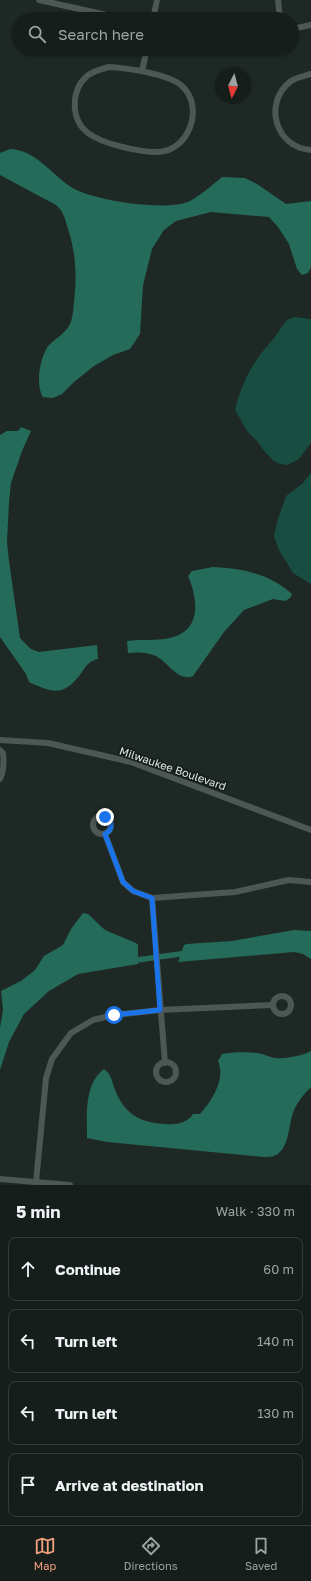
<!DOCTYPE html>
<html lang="en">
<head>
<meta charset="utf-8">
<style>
  :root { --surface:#161e1c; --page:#1f2725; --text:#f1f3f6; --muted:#9ea2a3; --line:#353c3b; --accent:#f2a17e }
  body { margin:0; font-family:"Golos Text",sans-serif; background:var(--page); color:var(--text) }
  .compass { position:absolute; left:215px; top:68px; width:36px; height:36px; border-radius:50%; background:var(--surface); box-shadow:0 1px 3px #0004; rotate:186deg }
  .stop { position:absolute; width:12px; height:12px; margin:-9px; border:3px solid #1a73e8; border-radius:50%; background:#fff }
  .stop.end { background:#1a73e8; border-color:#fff; box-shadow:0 1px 4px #0008 }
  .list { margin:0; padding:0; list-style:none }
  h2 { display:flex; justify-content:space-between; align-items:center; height:52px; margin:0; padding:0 16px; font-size:17px }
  h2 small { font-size:13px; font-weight:400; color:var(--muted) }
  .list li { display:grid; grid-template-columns:26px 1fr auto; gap:12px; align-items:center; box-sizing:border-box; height:64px; margin:0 8px 8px; padding:0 8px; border:1px solid var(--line); border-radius:8px }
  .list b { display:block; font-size:15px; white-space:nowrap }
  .list em { font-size:13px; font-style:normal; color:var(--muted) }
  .icon { flex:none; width:22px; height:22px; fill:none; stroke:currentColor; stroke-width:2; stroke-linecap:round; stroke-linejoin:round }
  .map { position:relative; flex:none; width:311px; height:1185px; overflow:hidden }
  .search { position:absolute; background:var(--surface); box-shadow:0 1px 3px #0004; left:12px; right:12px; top:12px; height:44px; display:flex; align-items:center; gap:10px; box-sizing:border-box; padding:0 14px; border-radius:22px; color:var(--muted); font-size:15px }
  .sheet { height:340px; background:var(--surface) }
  nav { display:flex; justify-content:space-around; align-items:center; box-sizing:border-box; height:56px; border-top:1px solid var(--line); background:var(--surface); font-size:11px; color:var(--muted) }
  nav a { display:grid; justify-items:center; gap:2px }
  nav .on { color:var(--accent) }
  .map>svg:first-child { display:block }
  .green { fill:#184e41 }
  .water { fill:#256b5a }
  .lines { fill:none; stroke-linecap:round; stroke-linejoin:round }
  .canal { stroke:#256b5a; stroke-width:5.5 }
  .minor { stroke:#4d5754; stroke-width:6 }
  .route { stroke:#1a73e8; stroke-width:5 }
  .labels { text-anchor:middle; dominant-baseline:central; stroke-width:3.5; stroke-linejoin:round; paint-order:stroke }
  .street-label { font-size:11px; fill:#e0e7e5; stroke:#151e1b }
</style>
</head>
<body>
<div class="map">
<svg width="311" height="1185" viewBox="0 0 311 1185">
  <rect width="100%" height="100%" fill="#1e2825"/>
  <g class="green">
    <path d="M294,317L311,319V443L299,459L287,465L280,464L274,461L265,452L257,441L247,431L235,410C240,388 249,369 263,351C268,345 273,340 277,334C283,326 284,320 294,317Z"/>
    <path d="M311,473V584L293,573L279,550L274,536L277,522L286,496L302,484Z"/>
  </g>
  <g class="water">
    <path d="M10,149C36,150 51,174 71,187C93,201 164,211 188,202C196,199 215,183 222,177L245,178L257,184L286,204L311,201V267L308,273L302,275L297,269L289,244L278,227L269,217L211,212L176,221L164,230L152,249L143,285L140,334L130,349L113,355L94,366L74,382L62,394L53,398L43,397C35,385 40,356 49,345C55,339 65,333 69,326C73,319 73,310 74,302C77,275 76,254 68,229C65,219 64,212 56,205L0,175V153Z"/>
    <path d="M21,427L31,431L22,451L11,483L9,502L7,542L9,561L20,638L31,649L39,652L97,645L98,659C89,661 87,665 82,672C65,696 54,694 29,682L26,674L0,637V435L7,431H18Z"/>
    <path d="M213,567C242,568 270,574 292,594L290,598L285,601L273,599L244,610L224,632L193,676C179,682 169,664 159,658C151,652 137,652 128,653L127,641C141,639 156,641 170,638C202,631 198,599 188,576L192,571Z"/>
    <path d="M83,913L88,914L105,930L136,943L138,945V964L78,974L49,991L24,1014L9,1042L0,1070V1028L3,1010L1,991L21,981L35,970L44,956L63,945L71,929Z"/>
    <path d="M294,930L311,931V959L303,954L294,952L178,962L184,945L187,944L232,941Z"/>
    <path d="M311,1051V1087C304,1094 298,1101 294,1110C287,1127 291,1159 264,1157L107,1142L87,1138C87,1115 84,1084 104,1069C110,1073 112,1080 114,1087C123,1113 139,1123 166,1124C176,1125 187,1123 193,1114H200C212,1101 226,1078 218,1061L222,1054C233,1052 246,1052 256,1053C263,1053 268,1057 275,1058C285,1059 302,1056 311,1051Z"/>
  </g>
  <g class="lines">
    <path class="canal" d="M130,961L187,953"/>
    <g class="minor">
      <path d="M39,0L125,19"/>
      <path d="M278,0L280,19"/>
      <path d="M153,19L157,0"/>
      <path d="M292,29L311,25"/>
      <path d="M109,67C127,68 169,74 182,86C205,107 189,152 157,152C139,152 102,144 88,133C70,119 71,90 87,76C93,71 101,69 109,67Z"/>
      <path d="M142,71L147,49"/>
      <path d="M311,74C304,76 297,77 291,81C262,103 276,148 311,150"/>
      <path d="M0,740L48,743L131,762L311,830"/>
      <path d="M0,750L3,753C4,762 4,771 0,779"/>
      <circle cx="102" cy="825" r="9"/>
      <path d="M105,834L123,882L133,891L152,898L235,892L289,880L311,882"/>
      <path d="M152,898L165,1063"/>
      <circle cx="282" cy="1005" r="9"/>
      <circle cx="166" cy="1072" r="10"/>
      <path d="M0,1179L70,1185"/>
      <path d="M36,1182L46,1078L52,1059L71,1033L93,1020L114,1015L160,1010L273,1005"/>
    </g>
  </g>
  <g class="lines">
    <path class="route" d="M105,817C113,821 113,830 105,834L123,882L133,891L152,898L160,1010L114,1015"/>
  </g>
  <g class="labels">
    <g class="street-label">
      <text transform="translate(173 768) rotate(19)">Milwaukee Boulevard</text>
    </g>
  </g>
</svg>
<svg class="compass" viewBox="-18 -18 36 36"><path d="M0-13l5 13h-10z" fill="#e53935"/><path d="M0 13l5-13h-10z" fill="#9ea2a3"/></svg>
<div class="stop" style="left:114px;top:1015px"></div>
<div class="stop end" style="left:105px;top:817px"></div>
<div class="search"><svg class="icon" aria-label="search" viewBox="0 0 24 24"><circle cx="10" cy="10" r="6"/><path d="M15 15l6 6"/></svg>Search here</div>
</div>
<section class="sheet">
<h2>5 min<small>Walk · 330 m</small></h2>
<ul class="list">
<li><svg class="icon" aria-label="ahead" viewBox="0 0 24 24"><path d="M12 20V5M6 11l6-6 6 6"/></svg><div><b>Continue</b></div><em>60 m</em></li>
<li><svg class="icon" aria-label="left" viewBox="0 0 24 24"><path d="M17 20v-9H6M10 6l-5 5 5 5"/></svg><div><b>Turn left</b></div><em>140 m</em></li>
<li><svg class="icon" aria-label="left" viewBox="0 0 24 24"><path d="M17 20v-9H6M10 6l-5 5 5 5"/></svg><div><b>Turn left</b></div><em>130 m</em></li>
<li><svg class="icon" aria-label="arrive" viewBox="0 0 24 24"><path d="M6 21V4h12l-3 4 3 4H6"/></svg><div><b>Arrive at destination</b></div></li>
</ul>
</section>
<nav>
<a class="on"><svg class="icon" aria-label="map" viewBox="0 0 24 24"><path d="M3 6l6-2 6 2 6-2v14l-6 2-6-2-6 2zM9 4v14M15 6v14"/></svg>Map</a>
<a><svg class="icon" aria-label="directions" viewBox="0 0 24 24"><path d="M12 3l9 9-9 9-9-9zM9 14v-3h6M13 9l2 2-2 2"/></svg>Directions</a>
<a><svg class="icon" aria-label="saved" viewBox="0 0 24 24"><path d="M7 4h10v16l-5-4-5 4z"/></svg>Saved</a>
</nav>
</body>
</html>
